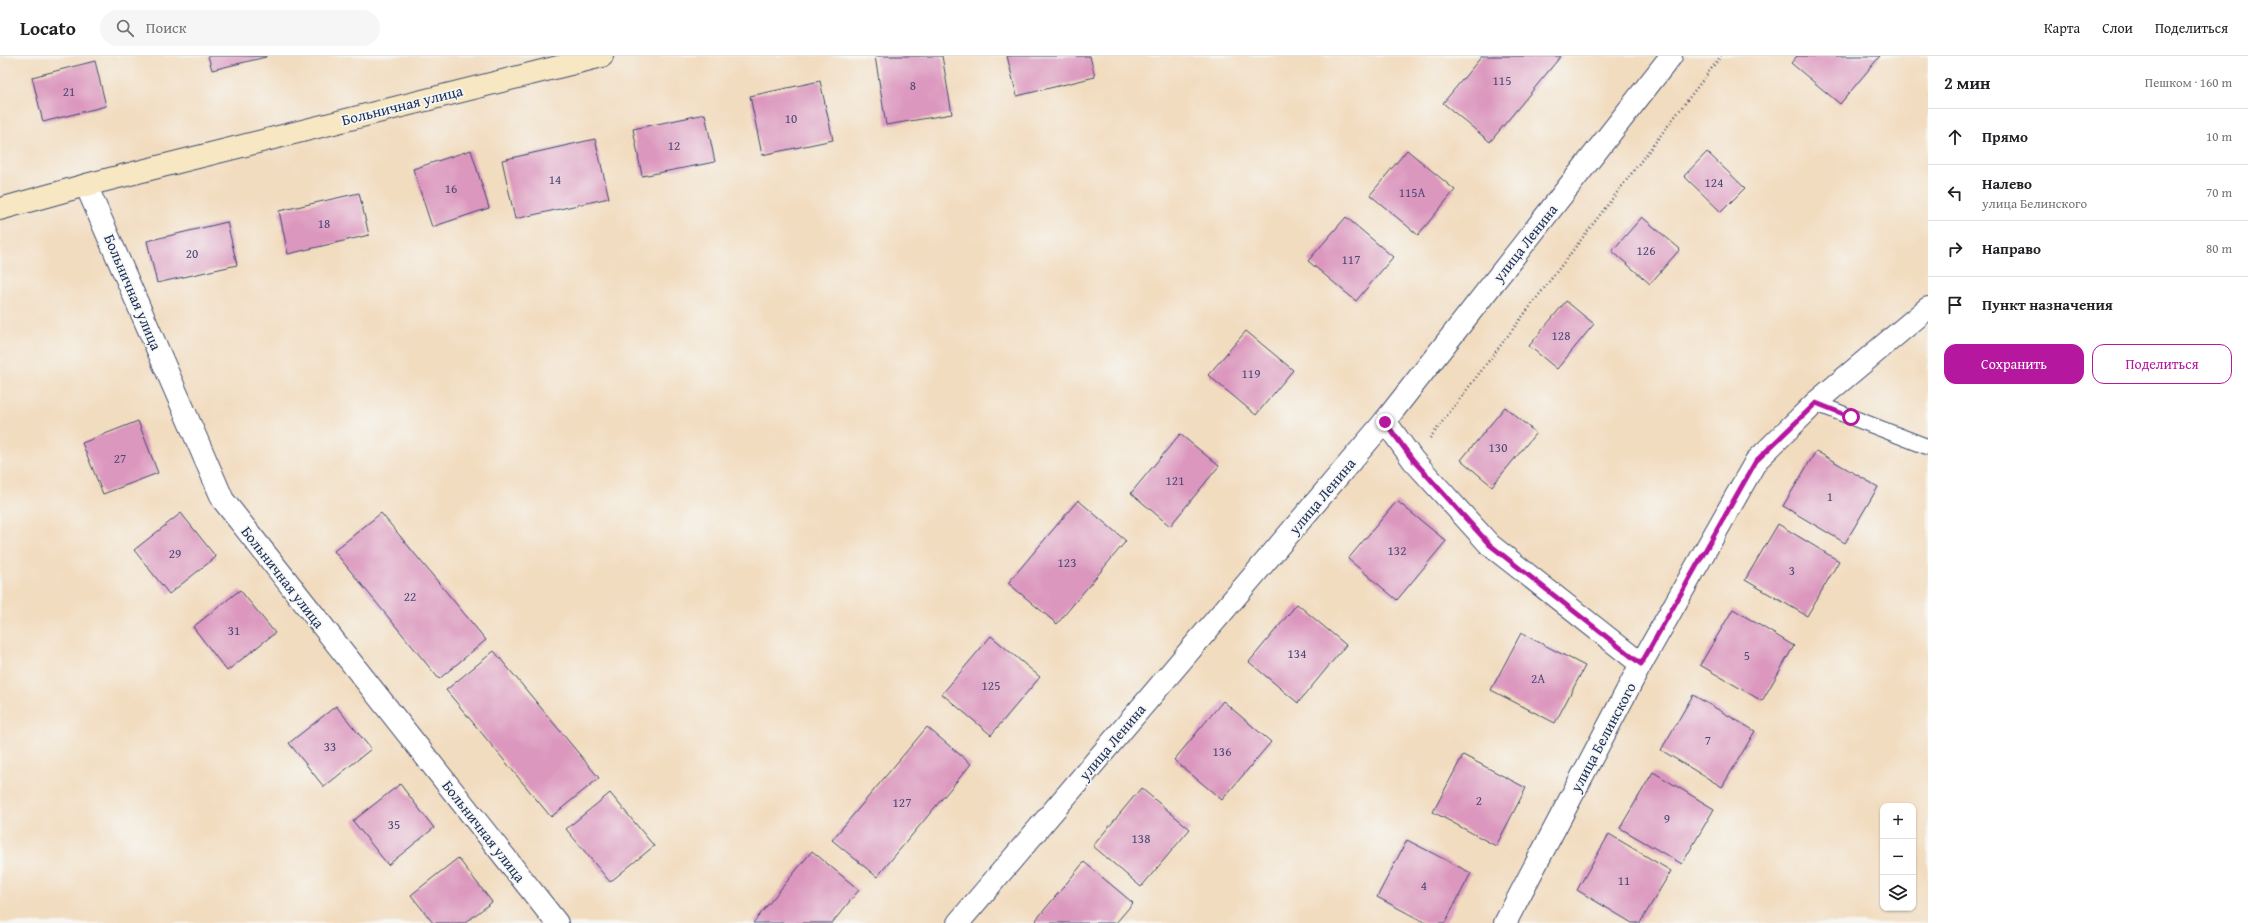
<!DOCTYPE html>
<html lang="ru">
<head>
<meta charset="utf-8">
<style>
  :root { --surface:#fff; --page:#f6f6f6; --text:#202124; --muted:#757577; --line:#e0e0e0; --accent:#b5179e }
  body { margin:0; font-family:"Gentium Book Plus",serif; background:var(--page); color:var(--text) }
  .controls { position:absolute; right:12px; bottom:12px; display:grid; overflow:hidden; border-radius:8px; box-shadow:0 1px 3px #0004 }
  .controls button { width:36px; height:36px; display:grid; place-items:center; padding:0; border:0; border-bottom:1px solid var(--line); background:var(--surface); color:var(--text); font:20px sans-serif }
  .stop { position:absolute; width:12px; height:12px; margin:-9px; border:3px solid #b5179e; border-radius:50%; background:#fff }
  .stop.end { background:#b5179e; border-color:#fff; box-shadow:0 1px 4px #0008 }
  .list { margin:0; padding:0; list-style:none }
  h2 { display:flex; justify-content:space-between; align-items:center; height:52px; margin:0; padding:0 16px; font-size:17px }
  h2 small { font-size:13px; font-weight:400; color:var(--muted) }
  .list li { display:grid; grid-template-columns:26px 1fr auto; gap:12px; align-items:center; box-sizing:border-box; height:56px; padding:0 16px; border-top:1px solid var(--line) }
  .list b { display:block; font-size:15px; white-space:nowrap }
  .list p { margin:0; font-size:13px; white-space:nowrap; color:var(--muted) }
  .list em { font-size:13px; font-style:normal; color:var(--muted) }
  .actions { display:flex; gap:8px; padding:12px 16px }
  .actions a { flex:1; padding:9px 0; border:1px solid var(--accent); border-radius:12px; text-align:center; font-size:14px; color:var(--accent) }
  .actions .main { background:var(--accent); color:#fff }
  .icon { flex:none; width:22px; height:22px; fill:none; stroke:currentColor; stroke-width:2; stroke-linecap:round; stroke-linejoin:round }
  .map { position:relative; flex:none; width:1928px; height:867px; overflow:hidden }
  header { display:flex; align-items:center; gap:24px; box-sizing:border-box; height:56px; padding:0 20px; background:var(--surface); border-bottom:1px solid var(--line) }
  header strong { font-size:19px }
  nav { display:flex; gap:22px; margin-inline-start:auto; font-size:14px }
  .search { width:280px; height:36px; background:var(--page); display:flex; align-items:center; gap:10px; box-sizing:border-box; padding:0 14px; border-radius:22px; color:var(--muted); font-size:15px }
  main { display:flex }
  aside { flex:1; background:var(--surface) }
  .map>svg:first-child { display:block }
  .building { fill:#dc97be }
  .lines { fill:none; stroke-linecap:round; stroke-linejoin:round }
  .lane-casing { stroke:#3b496d; stroke-width:17 }
  .street-casing { stroke:#3b496d; stroke-width:24 }
  .secondary-casing { stroke:#3b496d; stroke-width:24 }
  .path { stroke:#3b496d; stroke-width:2.5; stroke-dasharray:1 3; stroke-linecap:butt }
  .lane { stroke:#fff; stroke-width:15 }
  .street { stroke:#fff; stroke-width:22 }
  .secondary { stroke:#f7e8c3; stroke-width:22 }
  .route { stroke:#b5179e; stroke-width:5 }
  .labels { text-anchor:middle; dominant-baseline:central; stroke-width:3.5; stroke-linejoin:round; paint-order:stroke }
  .number-label { font-size:13px; fill:#4b4976 }
  .street-label { font-size:15px; fill:#1b2f5e; stroke:#f6f6f2 }
</style>
</head>
<body>
<header>
<strong>Locato</strong>
<div class="search"><svg class="icon" aria-label="search" viewBox="0 0 24 24"><circle cx="10" cy="10" r="6"/><path d="M15 15l6 6"/></svg>Поиск</div>
<nav><a>Карта</a><a>Слои</a><a>Поделиться</a></nav>
</header>
<main>
<div class="map">
<svg width="1928" height="867" viewBox="0 0 1928 867">
  <rect width="100%" height="100%" fill="#f6f6f2"/>
  <filter id="ink" filterUnits="userSpaceOnUse"><feTurbulence type="fractalNoise" baseFrequency=".025" numOctaves="2"/><feDisplacementMap in="SourceGraphic" scale="8" xChannelSelector="R" yChannelSelector="G"/><feConvolveMatrix kernelMatrix="1 2 1 2 8 2 1 2 1" color-interpolation-filters="sRGB"/></filter>
  <filter id="wash" filterUnits="userSpaceOnUse"><feTurbulence type="fractalNoise" baseFrequency=".012" numOctaves="4" result="noise"/><feDisplacementMap in="SourceGraphic" scale="16" xChannelSelector="R" yChannelSelector="G"/><feGaussianBlur stdDeviation="0.9" result="paint"/><feColorMatrix in="noise" values="0 0 0 0 0 0 0 0 0 0 0 0 0 0 0 0 0 1.4 0 .05"/><feComposite in="paint" operator="in"/></filter>
  <g filter="url(#wash)">
    <rect width="100%" height="100%" fill="#f2dcbf"/>
    <g id="blocks">
      <g class="building">
        <path d="M208,0H266V1L212,14Z"/>
        <path d="M875,0H942L952,58L886,69Z"/>
        <path d="M1007,0H1090L1095,21L1017,40Z"/>
        <path d="M1482,0H1561L1490,86L1443,47Z"/>
        <path d="M1797,0H1880L1840,48L1791,7Z"/>
        <path d="M95,5L106,50L43,66L32,21Z"/>
        <path d="M820,25L833,84L762,99L750,40Z"/>
        <path d="M705,58L715,106L642,120L633,73Z"/>
        <path d="M595,83L609,142L515,163L502,104Z"/>
        <path d="M471,94L489,152L432,171L413,113Z"/>
        <path d="M1407,94L1455,134L1418,179L1370,139Z"/>
        <path d="M1707,96L1745,132L1721,156L1684,120Z"/>
        <path d="M359,137L369,179L288,198L279,155Z"/>
        <path d="M1346,161L1393,201L1356,245L1308,205Z"/>
        <path d="M1642,161L1680,193L1650,228L1612,195Z"/>
        <path d="M227,166L237,209L157,227L147,185Z"/>
        <path d="M1566,245L1594,268L1557,313L1529,290Z"/>
        <path d="M1246,275L1293,314L1256,359L1208,319Z"/>
        <path d="M1505,351L1536,377L1492,430L1461,404Z"/>
        <path d="M138,365L158,417L103,438L82,387Z"/>
        <path d="M1180,378L1219,410L1170,470L1131,437Z"/>
        <path d="M1816,395L1878,431L1845,487L1783,450Z"/>
        <path d="M1078,444L1126,485L1057,568L1008,527Z"/>
        <path d="M1397,445L1446,485L1397,544L1348,503Z"/>
        <path d="M181,457L216,501L169,538L134,494Z"/>
        <path d="M381,457L486,584L439,623L334,495Z"/>
        <path d="M1778,468L1839,505L1807,560L1745,524Z"/>
        <path d="M240,534L275,577L227,615L193,571Z"/>
        <path d="M1297,548L1346,589L1298,647L1249,606Z"/>
        <path d="M1733,553L1794,590L1762,645L1700,609Z"/>
        <path d="M1521,577L1585,610L1555,667L1491,634Z"/>
        <path d="M991,580L1040,621L991,679L942,638Z"/>
        <path d="M494,595L599,722L551,761L446,634Z"/>
        <path d="M1693,639L1755,675L1722,731L1661,694Z"/>
        <path d="M1223,645L1271,686L1222,744L1174,704Z"/>
        <path d="M336,650L371,693L324,731L289,687Z"/>
        <path d="M927,671L971,708L877,821L832,784Z"/>
        <path d="M1463,699L1526,732L1496,790L1433,756Z"/>
        <path d="M1653,716L1714,753L1682,808L1620,772Z"/>
        <path d="M400,728L434,772L388,809L353,765Z"/>
        <path d="M1141,732L1190,773L1141,831L1093,790Z"/>
        <path d="M610,737L654,790L610,826L566,773Z"/>
        <path d="M1609,778L1671,815L1640,867H1632L1577,834Z"/>
        <path d="M1407,784L1471,817L1445,867H1426L1377,841Z"/>
        <path d="M812,795L859,834L832,867H753Z"/>
        <path d="M458,802L492,846L465,867H433L411,839Z"/>
        <path d="M1084,806L1133,847L1116,867H1039L1036,864Z"/>
      </g>
    </g>
  </g>
  <g filter="url(#ink)">
    <use href="#blocks" fill-opacity="0" stroke="#3b496d" stroke-width="1"/>
    <g class="lines">
      <defs>
        <path id="lane" d="M1815,347L1928,391"/>
        <g id="street">
          <path d="M86,129L223,444L557,867"/>
          <path d="M1385,365L1413,404L1490,489L1641,608"/>
          <path d="M958,867L1385,365L1671,0"/>
          <path d="M1505,867L1641,608L1756,405L1815,347L1928,252"/>
        </g>
        <path id="secondary" d="M0,153L86,129L602,0"/>
      </defs>
      <use href="#lane" class="lane-casing"/>
      <use href="#street" class="street-casing"/>
      <use href="#secondary" class="secondary-casing"/>
      <path class="path" d="M1430,382L1721,0"/>
      <use href="#lane" class="lane"/>
      <use href="#street" class="street"/>
      <use href="#secondary" class="secondary"/>
    </g>
  </g>
  <g class="lines" filter="url(#ink)">
    <path class="route" d="M1385,366L1413,404L1490,489L1641,608L1756,405L1816,347L1851,361"/>
  </g>
  <g class="labels">
    <g class="number-label">
      <text x="1502" y="24">115</text>
      <text x="913" y="29">8</text>
      <text x="69" y="35">21</text>
      <text x="791" y="62">10</text>
      <text x="674" y="89">12</text>
      <text x="555" y="123">14</text>
      <text x="1714" y="126">124</text>
      <text x="451" y="132">16</text>
      <text x="1412" y="136">115А</text>
      <text x="324" y="167">18</text>
      <text x="1646" y="194">126</text>
      <text x="192" y="197">20</text>
      <text x="1351" y="203">117</text>
      <text x="1561" y="279">128</text>
      <text x="1251" y="317">119</text>
      <text x="1498" y="391">130</text>
      <text x="120" y="402">27</text>
      <text x="1175" y="424">121</text>
      <text x="1830" y="440">1</text>
      <text x="1397" y="494">132</text>
      <text x="175" y="497">29</text>
      <text x="1067" y="506">123</text>
      <text x="1792" y="514">3</text>
      <text x="410" y="540">22</text>
      <text x="234" y="574">31</text>
      <text x="1297" y="597">134</text>
      <text x="1747" y="599">5</text>
      <text x="1538" y="622">2А</text>
      <text x="991" y="629">125</text>
      <text x="1708" y="684">7</text>
      <text x="330" y="690">33</text>
      <text x="1222" y="695">136</text>
      <text x="1479" y="744">2</text>
      <text x="902" y="746">127</text>
      <text x="1667" y="762">9</text>
      <text x="394" y="768">35</text>
      <text x="1141" y="782">138</text>
      <text x="1624" y="824">11</text>
      <text x="1424" y="829">4</text>
    </g>
    <g class="street-label">
      <text transform="translate(402 49) rotate(-14)">Больничная улица</text>
      <text transform="translate(1525 187) rotate(-52)">улица Ленина</text>
      <text transform="translate(133 236) rotate(67)">Больничная улица</text>
      <text transform="translate(1322 440) rotate(-50)">улица Ленина</text>
      <text transform="translate(283 521) rotate(52)">Больничная улица</text>
      <text transform="translate(1603 681) rotate(-62)">улица Белинского</text>
      <text transform="translate(1112 686) rotate(-50)">улица Ленина</text>
      <text transform="translate(484 775) rotate(52)">Больничная улица</text>
    </g>
  </g>
</svg>
<div class="controls">
<button>+</button>
<button>−</button>
<button><svg class="icon" aria-label="layers" viewBox="0 0 24 24"><path d="M12 4l9 5-9 5-9-5zM3 14l9 5 9-5"/></svg></button>
</div>
<div class="stop" style="left:1851px;top:361px"></div>
<div class="stop end" style="left:1385px;top:366px"></div>
</div>
<aside>
<h2>2 мин<small>Пешком · 160 m</small></h2>
<ul class="list">
<li><svg class="icon" aria-label="ahead" viewBox="0 0 24 24"><path d="M12 20V5M6 11l6-6 6 6"/></svg><div><b>Прямо</b></div><em>10 m</em></li>
<li><svg class="icon" aria-label="left" viewBox="0 0 24 24"><path d="M17 20v-9H6M10 6l-5 5 5 5"/></svg><div><b>Налево</b><p>улица Белинского</p></div><em>70 m</em></li>
<li><svg class="icon" aria-label="right" viewBox="0 0 24 24"><path d="M7 20v-9h11M14 6l5 5-5 5"/></svg><div><b>Направо</b></div><em>80 m</em></li>
<li><svg class="icon" aria-label="arrive" viewBox="0 0 24 24"><path d="M6 21V4h12l-3 4 3 4H6"/></svg><div><b>Пункт назначения</b></div></li>
</ul>
<div class="actions"><a class="main">Сохранить</a><a>Поделиться</a></div>
</aside>
</main>
</body>
</html>
